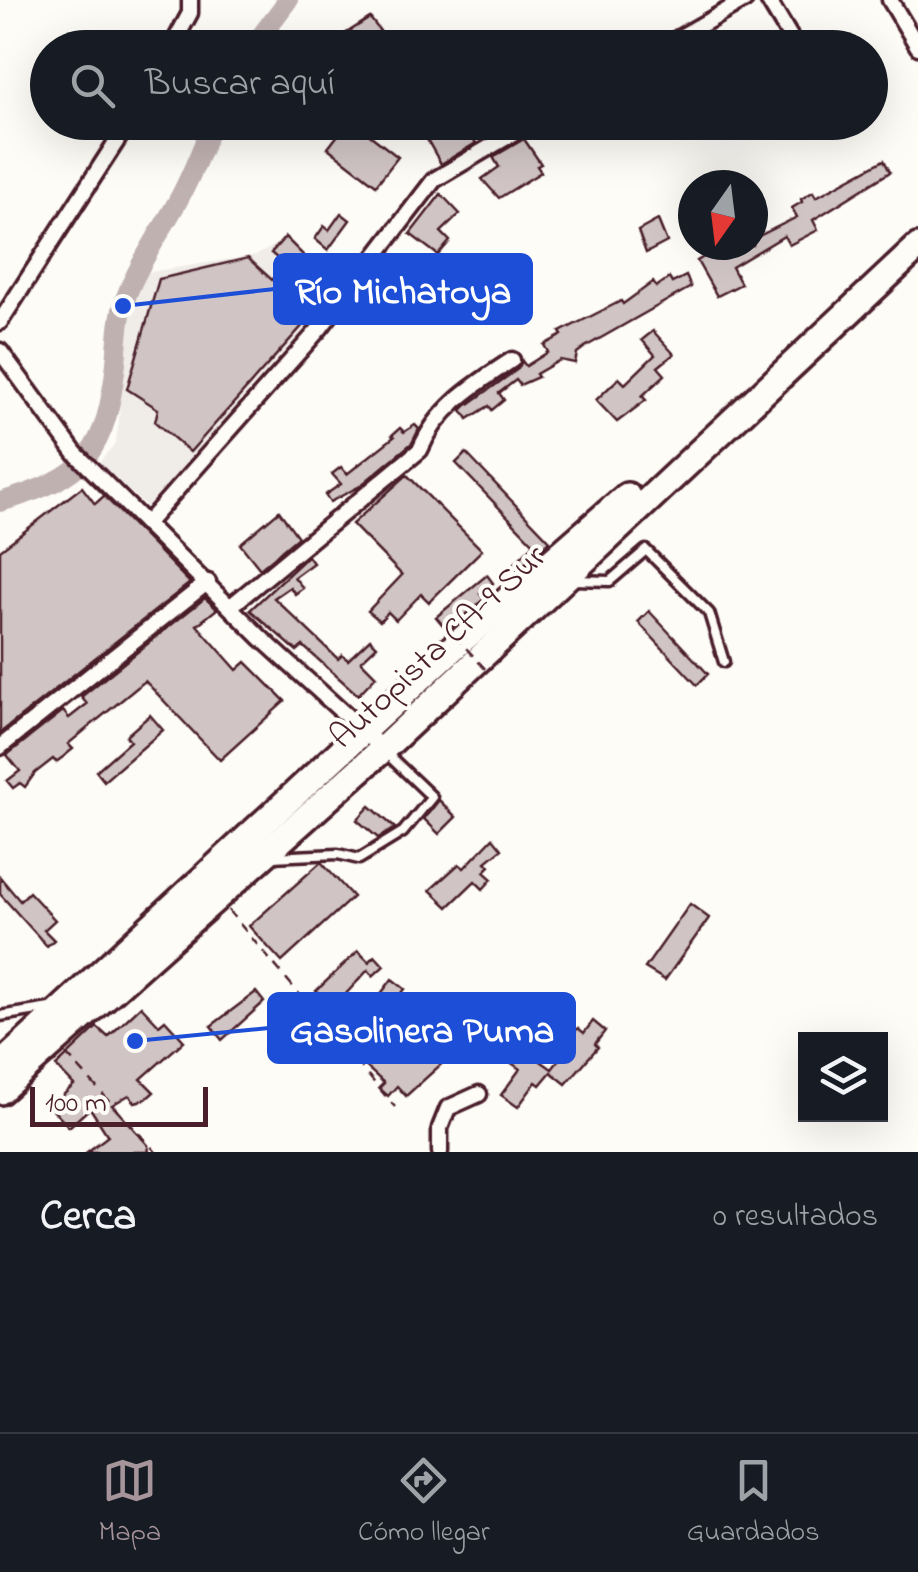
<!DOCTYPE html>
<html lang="es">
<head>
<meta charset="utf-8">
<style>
  :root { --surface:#171b24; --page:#20242c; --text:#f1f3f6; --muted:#9ea1a6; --line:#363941; --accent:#a6949b }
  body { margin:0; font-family:"Indie Flower",sans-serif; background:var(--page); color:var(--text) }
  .controls { position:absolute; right:30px; bottom:30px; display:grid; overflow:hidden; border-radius:0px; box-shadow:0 10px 40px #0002 }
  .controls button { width:90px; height:90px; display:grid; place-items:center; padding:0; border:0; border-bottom:2px solid var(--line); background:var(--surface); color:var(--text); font:50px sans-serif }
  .compass { position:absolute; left:678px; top:170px; width:90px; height:90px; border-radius:50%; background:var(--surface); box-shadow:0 10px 40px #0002; rotate:194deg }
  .scale { position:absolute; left:30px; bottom:25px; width:178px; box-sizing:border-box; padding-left:10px; border:5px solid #4a1f2b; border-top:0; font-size:28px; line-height:35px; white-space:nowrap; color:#4a1f2b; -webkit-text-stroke:8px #fdfcf7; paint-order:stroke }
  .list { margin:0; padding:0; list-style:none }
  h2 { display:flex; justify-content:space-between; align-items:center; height:130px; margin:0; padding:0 40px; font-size:42px }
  h2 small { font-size:32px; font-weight:400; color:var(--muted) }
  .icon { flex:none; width:55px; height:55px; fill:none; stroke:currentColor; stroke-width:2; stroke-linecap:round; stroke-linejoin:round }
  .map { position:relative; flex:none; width:918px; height:1152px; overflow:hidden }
  .search { position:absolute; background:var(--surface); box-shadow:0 10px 40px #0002; left:30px; right:30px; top:30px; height:110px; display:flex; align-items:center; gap:25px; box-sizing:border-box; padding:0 35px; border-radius:55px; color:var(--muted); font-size:38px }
  .sheet { height:280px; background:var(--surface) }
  nav { display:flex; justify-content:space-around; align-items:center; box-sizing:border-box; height:140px; border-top:2px solid var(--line); background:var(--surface); font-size:28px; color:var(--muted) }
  nav a { display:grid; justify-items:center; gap:5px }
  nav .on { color:var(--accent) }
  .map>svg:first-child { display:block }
  .built { fill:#f0ece8 }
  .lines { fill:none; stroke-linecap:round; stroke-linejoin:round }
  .river { stroke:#c0b1b1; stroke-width:20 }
  .building { fill:#d0c5c4; stroke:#4a1f2b; stroke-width:2.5 }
  .lane-casing { stroke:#4a1f2b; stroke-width:15 }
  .street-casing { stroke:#4a1f2b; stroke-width:21 }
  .highway-casing { stroke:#4a1f2b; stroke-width:32 }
  .path { stroke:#4a1f2b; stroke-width:2.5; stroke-dasharray:10 8; stroke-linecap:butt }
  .lane { stroke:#fdfcf7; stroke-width:8 }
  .street { stroke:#fdfcf7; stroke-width:14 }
  .highway { stroke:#fdfcf7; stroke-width:25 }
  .path-bridge { stroke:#4a1f2b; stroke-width:2.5; stroke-dasharray:10 8; stroke-linecap:butt }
  .labels { text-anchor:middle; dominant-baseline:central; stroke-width:8; stroke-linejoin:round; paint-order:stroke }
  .street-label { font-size:35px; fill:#4a1f2b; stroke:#fdfcf7 }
  .leader { fill:none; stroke:#1d4ed8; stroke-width:4 }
  .callout-dot { fill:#1d4ed8; stroke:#fdfcf7; stroke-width:4 }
  .callout { fill:#1d4ed8; stroke:#1d4ed8; stroke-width:4 }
  .callout-label { font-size:38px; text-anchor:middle; font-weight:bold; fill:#fff }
</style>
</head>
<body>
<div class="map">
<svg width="918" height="1152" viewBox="0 0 918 1152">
  <rect width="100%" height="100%" fill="#fdfcf7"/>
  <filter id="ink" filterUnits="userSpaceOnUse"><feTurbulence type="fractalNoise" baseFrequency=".01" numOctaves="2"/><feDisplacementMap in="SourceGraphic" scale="20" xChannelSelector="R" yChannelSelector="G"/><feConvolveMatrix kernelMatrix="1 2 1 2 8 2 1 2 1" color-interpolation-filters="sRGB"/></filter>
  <g filter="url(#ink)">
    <path class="built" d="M286,239L339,289L147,507L99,463L115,444L119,423L122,337L131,275L257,255Z"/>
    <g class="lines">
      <g class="river">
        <path d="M252,48L288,0"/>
        <path d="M0,502C87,477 106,452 116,363C118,343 118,321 124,302C138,263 163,230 182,193C194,170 203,146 213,122"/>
      </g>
    </g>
    <g class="building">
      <path d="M370,18L380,31L357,48H323Z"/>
      <path d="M348,122H353L398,157L376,185L328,148Z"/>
      <path d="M440,122H461L476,143L441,164L424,134Z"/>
      <path d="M524,139L541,164L537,166L541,172L499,198L482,179L499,167L493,157Z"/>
      <path d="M884,160L890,172L813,220L818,230L789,245L784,236L732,267L741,284L717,296L697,261L724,245H753V239L797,217L792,208L802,202L801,199L813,192L816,197Z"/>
      <path d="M441,194L460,214L441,232L450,241L438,255L410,234Z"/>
      <path d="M341,213L350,220L328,250L315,239L324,226L329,230Z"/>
      <path d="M658,220L667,242L646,253L638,231Z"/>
      <path d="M285,237L323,275L334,265L344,275L321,296L301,277L288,294L312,315L190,452L155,422L158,409L127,389L159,279L248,258L272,280L284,264L271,253Z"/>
      <path d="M686,276L691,287L585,347L577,353L575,363L560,360L536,374L538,377L520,385L516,380L499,393L504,400L492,410L489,406L468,419L462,410L466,406L518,369L522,361L526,366L548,352L544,345L562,335L560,332L621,301L623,304L653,282L656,287L669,278L672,283Z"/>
      <path d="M653,331L674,354L658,367L665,375L642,396L646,400L617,422L596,400L619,378L625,384L655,355L642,340Z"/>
      <path d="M415,425L419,429L412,443L360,486L330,502L325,495L341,484L332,474L341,467L347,474L394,437L392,435L400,428L404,432Z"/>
      <path d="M466,453L550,541L512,575L508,570L534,544L456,463Z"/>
      <path d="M407,475L482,550L429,602L421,594L396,620L388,612L380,621L368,611L402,575L352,524Z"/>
      <path d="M82,487L95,504L104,496L190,583L0,733V550Z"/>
      <path d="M279,511L298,537L260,569L240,544Z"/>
      <path d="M308,556L313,563L294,577L303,588L295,594L290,587L274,598L338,659L342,655L348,660L370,639L377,646L361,661L376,676L358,695L303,646L297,651L250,610Z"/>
      <path d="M487,575L493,583L480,594L484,599L447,630L436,617Z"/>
      <path d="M205,598L217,609L197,625L237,670L246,662L285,701L220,760L145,681L68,744L73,749L63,757L56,762L53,759L35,773L25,787L20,783L13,788L7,781L20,771L7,755L63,711L69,718L87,704L81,697Z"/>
      <path d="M649,611L708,674L697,685L638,622Z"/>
      <path d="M150,715L163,730L104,781L96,771L130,741L126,736Z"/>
      <path d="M439,800L456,817L439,834L424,819Z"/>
      <path d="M370,806L395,828L378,838L357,820Z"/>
      <path d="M493,838L502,849L486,862L490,866L484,872L492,879L483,889L475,881L448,907L430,890L459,864L464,868Z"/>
      <path d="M321,862L353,897L282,962L249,926Z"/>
      <path d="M0,877L20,901L29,892L55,920L44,930L54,940L47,946L0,894Z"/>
      <path d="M690,904L709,918L665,980L645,968Z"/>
      <path d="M358,951L369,962L375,956L384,966L373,976L368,970L344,996L358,1010L366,1001L369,1003L375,997L377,999L392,979L405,989L393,1005L414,1023L403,1035L416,1047L445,1019L467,1041L406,1096L397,1086L388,1096L379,1088L384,1083L359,1060L357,1062L330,1027L322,1037L313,1029L333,1007L316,991Z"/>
      <path d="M256,992L264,1002L222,1040L211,1026Z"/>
      <path d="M141,1006L159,1025L165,1020L184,1041L141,1079L154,1092L146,1099L135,1102L129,1095L112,1105L148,1145L149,1152H87L108,1136L90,1108L69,1127L50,1107L74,1085L56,1066L97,1027L108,1037Z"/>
      <path d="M593,1021L605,1031L595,1044L598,1047L566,1084L551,1072L540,1085L536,1082L518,1107L501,1095L520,1069L510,1062L521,1047L552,1069L574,1041L570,1037L578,1028L584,1033Z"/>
    </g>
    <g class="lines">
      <defs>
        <g id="lane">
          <path d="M573,580L610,581L646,550L709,613L724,662"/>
          <path d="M271,857L338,854L359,859L403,832L432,797L384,751"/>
          <path d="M0,1016L50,1008"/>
        </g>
        <g id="street">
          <path d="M768,0L797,48"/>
          <path d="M890,0L918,47"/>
          <path d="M171,48L190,13V0"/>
          <path d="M661,48L745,0"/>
          <path d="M0,322L129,122"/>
          <path d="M0,351L75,453L261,638L383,749"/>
          <path d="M146,524L321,327L434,180L532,122"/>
          <path d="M231,606L420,450C438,407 474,385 512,360"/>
          <path d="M0,747L208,582"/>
          <path d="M440,1152V1128L448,1108L479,1094"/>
        </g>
        <g id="highway">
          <path d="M0,1066L455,646L627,496"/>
          <path d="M0,1091L383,749L918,247"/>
        </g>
      </defs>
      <use href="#lane" class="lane-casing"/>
      <use href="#street" class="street-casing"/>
      <use href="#highway" class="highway-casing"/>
      <g class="path">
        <path d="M228,910L395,1107"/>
        <path d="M66,1054L156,1152"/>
      </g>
      <use href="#lane" class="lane"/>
      <use href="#street" class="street"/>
      <use href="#highway" class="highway"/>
      <path class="path-bridge" d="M454,635L488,672"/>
    </g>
  </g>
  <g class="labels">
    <g class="street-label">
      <text transform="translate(439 648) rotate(-43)">Autopista CA-9 Sur</text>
    </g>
  </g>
  <path class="leader" d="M123 306L275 289M135 1041L269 1028"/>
  <g class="callout-dot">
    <circle cx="123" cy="306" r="10"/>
    <circle cx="135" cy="1041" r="10"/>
  </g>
  <g class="callout">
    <rect x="275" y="255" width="256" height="68" rx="10"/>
    <rect x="269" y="994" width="305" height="68" rx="10"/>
  </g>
  <g class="callout-label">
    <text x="403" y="303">Río Michatoya</text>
    <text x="422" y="1042">Gasolinera Puma</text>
  </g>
</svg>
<div class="controls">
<button><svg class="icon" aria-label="layers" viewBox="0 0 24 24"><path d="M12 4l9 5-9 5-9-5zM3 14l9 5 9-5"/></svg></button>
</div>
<svg class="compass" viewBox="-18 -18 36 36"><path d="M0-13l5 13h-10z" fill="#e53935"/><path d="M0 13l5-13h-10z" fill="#9ea1a6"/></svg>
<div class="scale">100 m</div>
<div class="search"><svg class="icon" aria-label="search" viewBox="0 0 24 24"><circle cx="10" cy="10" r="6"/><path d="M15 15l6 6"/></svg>Buscar aquí</div>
</div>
<section class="sheet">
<h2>Cerca<small>0 resultados</small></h2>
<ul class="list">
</ul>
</section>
<nav>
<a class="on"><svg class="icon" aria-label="map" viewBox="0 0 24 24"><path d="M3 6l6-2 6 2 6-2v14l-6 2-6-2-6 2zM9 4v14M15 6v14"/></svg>Mapa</a>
<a><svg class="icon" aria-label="directions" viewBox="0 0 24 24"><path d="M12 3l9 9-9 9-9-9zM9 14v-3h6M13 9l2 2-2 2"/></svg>Cómo llegar</a>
<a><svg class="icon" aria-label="saved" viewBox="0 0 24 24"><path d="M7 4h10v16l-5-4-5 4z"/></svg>Guardados</a>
</nav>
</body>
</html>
